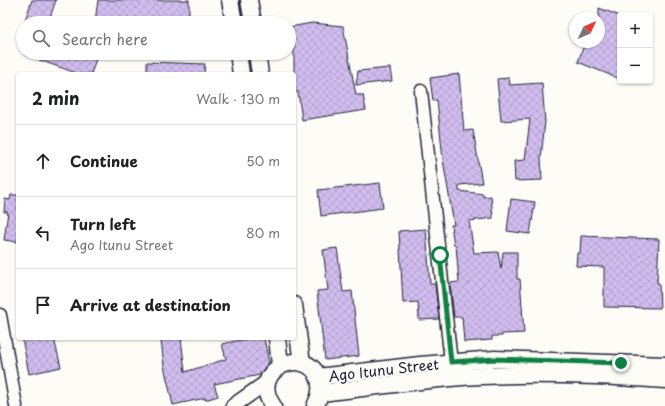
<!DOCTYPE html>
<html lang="en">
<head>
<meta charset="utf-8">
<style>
  :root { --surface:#fff; --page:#f2f2f2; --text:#202124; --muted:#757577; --line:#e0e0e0 }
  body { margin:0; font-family:"Playpen Sans",sans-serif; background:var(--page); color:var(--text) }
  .controls { position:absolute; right:12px; top:12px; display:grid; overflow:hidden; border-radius:4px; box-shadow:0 1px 3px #0004 }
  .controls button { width:36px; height:36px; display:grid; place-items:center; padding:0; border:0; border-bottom:1px solid var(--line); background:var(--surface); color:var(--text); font:20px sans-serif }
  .compass { position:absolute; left:569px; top:12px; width:36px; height:36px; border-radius:50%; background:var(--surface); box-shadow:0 1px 3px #0004; rotate:46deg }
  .stop { position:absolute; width:12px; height:12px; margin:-9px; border:3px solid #0b8043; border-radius:50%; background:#fff }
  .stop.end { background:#0b8043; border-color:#fff; box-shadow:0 1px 4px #0008 }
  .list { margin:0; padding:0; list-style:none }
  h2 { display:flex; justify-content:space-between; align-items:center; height:52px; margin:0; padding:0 16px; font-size:17px }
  h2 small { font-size:13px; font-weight:400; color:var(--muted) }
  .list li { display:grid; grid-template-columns:26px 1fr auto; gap:12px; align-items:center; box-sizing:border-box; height:72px; padding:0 16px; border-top:1px solid var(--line) }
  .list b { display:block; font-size:15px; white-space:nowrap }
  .list p { margin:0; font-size:13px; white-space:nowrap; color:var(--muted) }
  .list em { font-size:13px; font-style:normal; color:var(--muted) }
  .icon { flex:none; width:22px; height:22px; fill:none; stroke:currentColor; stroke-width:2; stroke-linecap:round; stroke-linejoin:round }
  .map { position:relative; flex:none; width:665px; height:406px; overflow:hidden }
  .search { position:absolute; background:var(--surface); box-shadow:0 1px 3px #0004; left:16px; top:16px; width:280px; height:44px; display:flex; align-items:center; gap:10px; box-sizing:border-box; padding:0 14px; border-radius:22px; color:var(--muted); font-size:15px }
  .panel { position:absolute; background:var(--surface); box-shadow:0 1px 3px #0004; left:16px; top:72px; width:280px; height:268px; border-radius:4px }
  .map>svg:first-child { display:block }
  .building { fill:url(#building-cross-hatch); stroke:#22223b }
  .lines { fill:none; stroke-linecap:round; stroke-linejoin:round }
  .minor-casing { stroke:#22223b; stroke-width:15 }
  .tertiary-casing { stroke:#22223b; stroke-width:17 }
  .secondary-casing { stroke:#22223b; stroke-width:19 }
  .minor { stroke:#fdfcf7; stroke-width:12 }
  .tertiary { stroke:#fdfcf7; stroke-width:14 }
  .secondary { stroke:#fdfcf7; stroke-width:16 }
  .route { stroke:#0b8043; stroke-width:5 }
  .labels { text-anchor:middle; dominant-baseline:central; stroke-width:4; stroke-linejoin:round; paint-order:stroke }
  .street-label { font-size:14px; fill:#22223b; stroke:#fdfcf7 }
</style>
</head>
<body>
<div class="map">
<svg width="665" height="406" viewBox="0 0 665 406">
  <defs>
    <pattern id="building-cross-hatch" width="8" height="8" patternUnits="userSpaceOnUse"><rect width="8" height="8" fill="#d0bdee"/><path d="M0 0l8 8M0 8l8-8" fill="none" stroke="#b2a2cd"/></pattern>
  </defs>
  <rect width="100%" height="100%" fill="#fdfcf7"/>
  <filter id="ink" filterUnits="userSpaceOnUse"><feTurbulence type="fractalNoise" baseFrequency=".025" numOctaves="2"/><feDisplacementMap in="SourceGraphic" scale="8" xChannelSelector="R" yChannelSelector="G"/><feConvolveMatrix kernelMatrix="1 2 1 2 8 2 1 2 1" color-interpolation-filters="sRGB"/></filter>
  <g filter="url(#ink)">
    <g class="building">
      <path d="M32,0H56L48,23H24Z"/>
      <path d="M98,0H189V20L157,19V23L95,22Z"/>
      <path d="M599,8L620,16V79L578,62L585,42H599Z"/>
      <path d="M312,23L343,26L356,95H363L366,110L302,120L298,92H294V45L290,27Z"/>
      <path d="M26,53H88L97,56L91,74H79L25,55Z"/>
      <path d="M147,62L205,64L204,74H147Z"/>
      <path d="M390,68L392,81L356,85L358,71Z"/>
      <path d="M459,74L464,131L473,130L482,183L459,185V191L483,194V197L491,196L493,218L469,221L474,253L498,252L501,269L503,252H517V279H520L524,333L502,334V336H492V340L464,342L462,317H454L450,283L459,282L456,245H454L451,225H454L443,160L437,100L433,101L430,78Z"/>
      <path d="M509,78L510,85L542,83L545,122L541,157L542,180L515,181L514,161L525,160L530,119L501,121L497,79Z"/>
      <path d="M380,183L383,208L321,216L318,190Z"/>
      <path d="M11,195H18V242L4,240L8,212H4L5,199L10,200Z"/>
      <path d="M511,199L535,202L530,234L507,231Z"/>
      <path d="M426,229L430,284H435L439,319L419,320L418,302L403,303L399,231Z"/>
      <path d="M581,236L659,239L657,283H659L660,308L604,307V267L576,266L577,253H580Z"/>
      <path d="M337,248L343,292L352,291L359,356L325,360L317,291L328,290L323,250Z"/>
      <path d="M22,338L54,339L61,367L29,374Z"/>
      <path d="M181,338L185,372L226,359L222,344L250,338H264L269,363L260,375L214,384L218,396L205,400V398L173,405L164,366L161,340Z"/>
    </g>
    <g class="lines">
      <defs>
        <g id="minor">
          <path d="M421,91L451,362"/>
          <path d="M0,315L16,406"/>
        </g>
        <path id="tertiary" d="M233,406L267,382"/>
        <g id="secondary">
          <path d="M230,0L234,23"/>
          <path d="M249,0L253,23"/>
          <path d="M238,53L241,74"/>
          <path d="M257,53L260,74"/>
          <path d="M294,305L302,363"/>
          <path d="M277,338L280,365"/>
          <path id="s1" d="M318,377L420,365L495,359L665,365"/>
          <path d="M321,393C364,388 407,382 450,378C521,372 594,375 665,380"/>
          <path d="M273,406C247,370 306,343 319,379C322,389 320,397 315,406"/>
        </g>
      </defs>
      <use href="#minor" class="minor-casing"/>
      <use href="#tertiary" class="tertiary-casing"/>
      <use href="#secondary" class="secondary-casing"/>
      <use href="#minor" class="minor"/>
      <use href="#tertiary" class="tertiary"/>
      <use href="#secondary" class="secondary"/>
    </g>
  </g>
  <g class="lines" filter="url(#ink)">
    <path class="route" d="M440,255L451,362L495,359L621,363"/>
  </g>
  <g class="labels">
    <g class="street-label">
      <text stroke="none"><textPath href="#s1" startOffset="66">Ago Itunu Street</textPath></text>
    </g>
  </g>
</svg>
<div class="controls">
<button>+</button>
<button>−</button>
</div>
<svg class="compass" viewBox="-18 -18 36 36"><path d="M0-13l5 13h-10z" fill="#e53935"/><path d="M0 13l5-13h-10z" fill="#757577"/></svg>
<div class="stop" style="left:440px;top:255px"></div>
<div class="stop end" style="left:621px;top:363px"></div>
<div class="search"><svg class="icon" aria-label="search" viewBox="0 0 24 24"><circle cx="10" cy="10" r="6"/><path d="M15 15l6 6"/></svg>Search here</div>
<section class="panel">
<h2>2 min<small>Walk · 130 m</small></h2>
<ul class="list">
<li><svg class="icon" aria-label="ahead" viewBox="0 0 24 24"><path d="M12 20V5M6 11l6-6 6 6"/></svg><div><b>Continue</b></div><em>50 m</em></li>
<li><svg class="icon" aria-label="left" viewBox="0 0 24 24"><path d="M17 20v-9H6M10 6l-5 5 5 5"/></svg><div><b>Turn left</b><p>Ago Itunu Street</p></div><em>80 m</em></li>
<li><svg class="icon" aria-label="arrive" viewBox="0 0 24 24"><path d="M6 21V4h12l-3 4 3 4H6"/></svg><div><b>Arrive at destination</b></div></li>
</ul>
</section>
</div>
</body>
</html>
